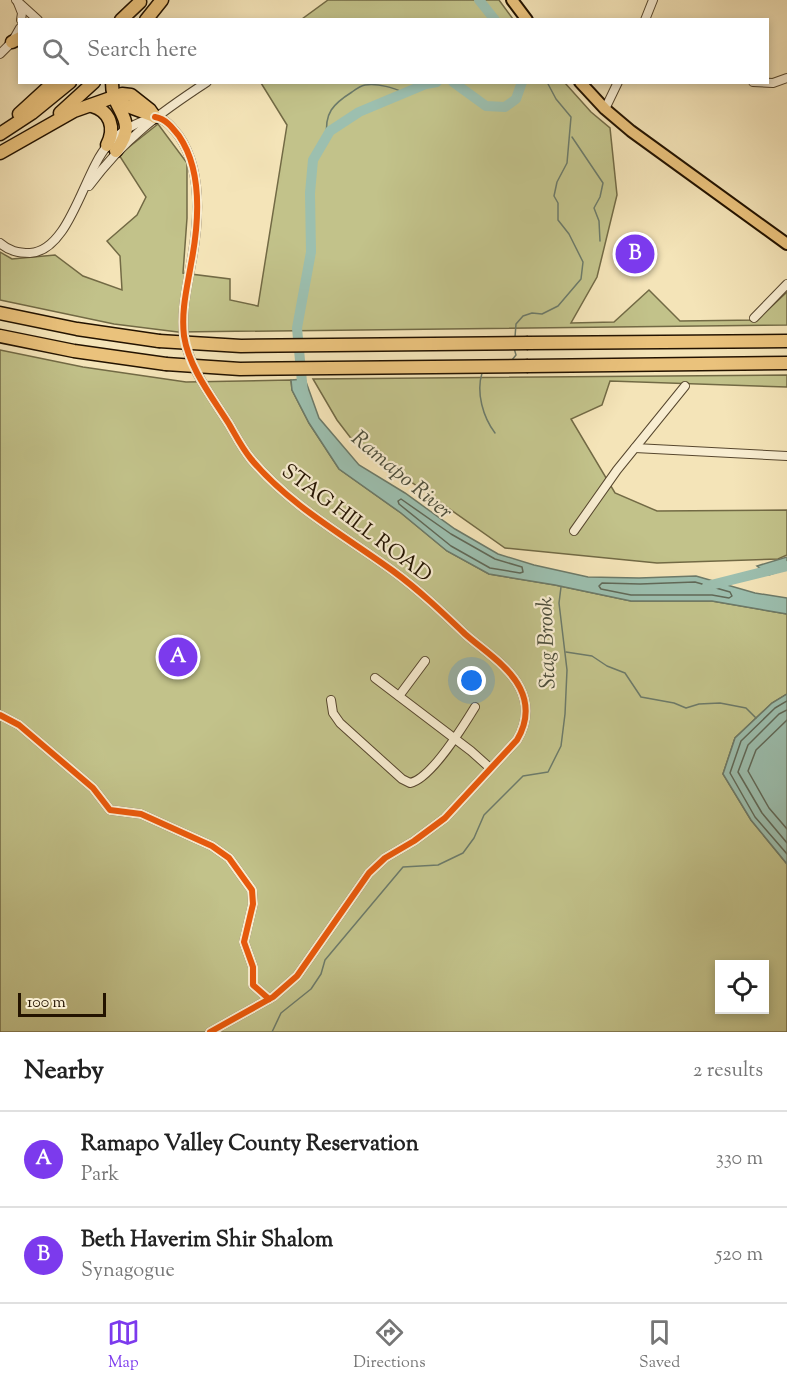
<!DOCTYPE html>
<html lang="en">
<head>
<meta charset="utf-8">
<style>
  :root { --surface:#fff; --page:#f6f6f6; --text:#222; --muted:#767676; --line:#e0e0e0; --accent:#7c3aed }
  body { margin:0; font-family:"Sorts Mill Goudy",serif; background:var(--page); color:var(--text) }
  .controls { position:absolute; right:18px; bottom:18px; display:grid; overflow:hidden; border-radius:0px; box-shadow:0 3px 9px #0003 }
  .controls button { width:54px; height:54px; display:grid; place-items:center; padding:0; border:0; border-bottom:2px solid var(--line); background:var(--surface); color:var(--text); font:30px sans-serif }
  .scale { position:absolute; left:18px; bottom:15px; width:88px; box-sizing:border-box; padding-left:6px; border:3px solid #231300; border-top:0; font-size:16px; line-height:21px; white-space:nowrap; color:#231300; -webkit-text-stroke:4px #f8edd1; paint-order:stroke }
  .you { position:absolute; left:472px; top:681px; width:21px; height:21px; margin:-15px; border:4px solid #fff; border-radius:50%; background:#1a73e8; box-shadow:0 0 0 9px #1a73e833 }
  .badge { display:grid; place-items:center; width:39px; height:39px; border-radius:50%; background:var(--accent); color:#fff; font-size:20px; font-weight:700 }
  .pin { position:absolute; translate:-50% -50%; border:3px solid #fff; box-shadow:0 2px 6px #0006 }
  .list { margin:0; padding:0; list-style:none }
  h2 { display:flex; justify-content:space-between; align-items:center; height:78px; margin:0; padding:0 24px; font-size:26px }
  h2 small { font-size:20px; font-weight:400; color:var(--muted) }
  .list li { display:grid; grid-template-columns:39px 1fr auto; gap:18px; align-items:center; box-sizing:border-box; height:96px; padding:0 24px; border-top:2px solid var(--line) }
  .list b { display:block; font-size:22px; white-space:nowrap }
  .list p { margin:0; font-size:20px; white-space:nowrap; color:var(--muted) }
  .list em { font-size:20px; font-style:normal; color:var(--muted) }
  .icon { flex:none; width:33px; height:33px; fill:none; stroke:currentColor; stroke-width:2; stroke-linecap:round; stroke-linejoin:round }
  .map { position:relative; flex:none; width:787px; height:1032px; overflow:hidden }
  .search { position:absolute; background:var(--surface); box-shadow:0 3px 9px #0003; left:18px; right:18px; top:18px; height:66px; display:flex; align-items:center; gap:15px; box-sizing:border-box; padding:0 21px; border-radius:0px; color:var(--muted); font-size:22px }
  .sheet { height:270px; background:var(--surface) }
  nav { display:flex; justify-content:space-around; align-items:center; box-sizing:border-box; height:84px; border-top:2px solid var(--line); background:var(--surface); font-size:16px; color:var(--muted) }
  nav a { display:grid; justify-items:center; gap:3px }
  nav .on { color:var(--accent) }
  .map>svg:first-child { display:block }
  .green { fill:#c2c28a; stroke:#726a45; stroke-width:1.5; fill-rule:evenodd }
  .water { fill:#9cbfaf; stroke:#6c7a69; stroke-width:1.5 }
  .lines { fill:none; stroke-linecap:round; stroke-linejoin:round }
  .shore { stroke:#606958; stroke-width:1.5 }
  .stream { stroke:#6c7a69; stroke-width:1.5 }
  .river { stroke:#9cbfaf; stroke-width:10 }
  .minor-casing { stroke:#57472e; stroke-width:10 }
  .major-casing { stroke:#231300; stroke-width:14 }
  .highway-casing { stroke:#231300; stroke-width:15 }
  .minor { stroke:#f8edd1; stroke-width:8 }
  .major { stroke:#eac27c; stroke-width:10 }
  .highway { stroke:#eac27c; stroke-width:12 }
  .highway-bridge-casing { stroke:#231300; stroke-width:15; stroke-linecap:butt }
  .highway-bridge { stroke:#eac27c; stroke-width:12 }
  .cycleway-casing { stroke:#f8edd1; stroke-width:10 }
  .cycleway { stroke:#e8590c; stroke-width:6 }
  .labels { text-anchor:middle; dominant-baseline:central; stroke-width:4.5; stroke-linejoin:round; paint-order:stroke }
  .street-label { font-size:21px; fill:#231300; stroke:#f8edd1 }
  .water-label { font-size:22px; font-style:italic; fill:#4d4f3d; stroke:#f8edd1 }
</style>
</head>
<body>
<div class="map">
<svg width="787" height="1032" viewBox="0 0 787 1032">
  <rect width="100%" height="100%" fill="#f4e4b8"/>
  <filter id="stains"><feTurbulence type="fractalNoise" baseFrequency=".00333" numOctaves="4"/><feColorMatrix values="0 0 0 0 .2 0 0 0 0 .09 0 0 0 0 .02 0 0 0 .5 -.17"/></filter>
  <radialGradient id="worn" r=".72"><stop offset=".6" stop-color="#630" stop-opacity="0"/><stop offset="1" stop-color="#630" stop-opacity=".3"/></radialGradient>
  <g class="green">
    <path d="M328,0H499L513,19H302Z"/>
    <path d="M261,83H565L591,112L610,128L617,195L597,277L571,323L614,322L649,290L680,321L757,320L787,292V325L178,332L114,324L0,300V252L12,259L55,255L83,276L122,290L120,256L107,241L137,215L146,197L119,155L158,124L187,163V218L183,273L230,279V300L258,306L287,125Z"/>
    <path d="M0,350L83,367L186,382L291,380L292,390L309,423L339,469L401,513L447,551L489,574L555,585L631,601H712L787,614V694L772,703L735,738L723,774L751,820L787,864V1032H0ZM720,964H764V1010H720Z"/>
    <path d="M787,375V387L610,381L602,405L571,419L615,493L657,511L787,510V555L778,559L657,563L505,548L353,441L337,420L313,379Z"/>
  </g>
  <g class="water">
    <path d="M305,379L319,418L359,465L405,493L455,529L498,554L534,565L588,577L639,578L696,576L755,593L787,598V614L712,601H631L555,585L489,574L447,551L401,513L339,469L309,423L292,390L291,380Z"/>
    <path d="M787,557V569L769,575L757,566Z"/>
    <path d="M787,694V864L751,820L723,774L735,738L772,703Z"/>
  </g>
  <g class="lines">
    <g class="shore">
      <path d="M401,499L451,534L495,559L522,567L523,572L520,573L490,568L451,546L399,504L398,501Z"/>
      <path d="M695,582L730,592L732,596L729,598L712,595H631L601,589L599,586L602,583L640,584Z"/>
      <path d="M787,701L775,708L741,741L730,773L755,817L787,854"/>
      <path d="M787,710L779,714L748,745L738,772L762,813L787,843"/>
      <path d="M787,720L756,750L748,771L769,808L787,829"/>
    </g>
    <g class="stream">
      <path d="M327,137C324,113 333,104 352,92C356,89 360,86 365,85C379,83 393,88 406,93"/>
      <path d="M572,137L603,183L600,197L594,208L599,221L600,241"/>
      <path d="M515,337L516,324L523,316L532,313L542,314L558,306L581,279L583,262L569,234L558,220V203L554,196L557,182L567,163L571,117L556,99L547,82"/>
      <path d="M512,360L516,355L514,348"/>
      <path d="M486,372L482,373C476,393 483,417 495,433"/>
      <path d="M566,652L592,656L607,666L625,673L641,697L674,703L686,708L699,704L720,703L746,708L756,718"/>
      <path d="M272,1032L281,1013L311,989L321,974L325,960L403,867L438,865L463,853L474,838L484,815L523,776L548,772L561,746L565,714L567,670L559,603L561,587"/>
    </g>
    <g class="river">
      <path d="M479,0L495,20"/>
      <path d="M453,82L486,106L505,107L516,99L522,82"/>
      <path d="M303,393L297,328L311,252L310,193L313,160L330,131L359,112L426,84L437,82"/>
      <path d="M707,586L787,566"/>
    </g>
    <defs>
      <g id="minor">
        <path d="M16,0L38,20"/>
        <path d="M18,3L22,13L21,20"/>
        <path d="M645,20L653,0"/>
        <path d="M0,54L12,42L20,28"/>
        <path d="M753,82L773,83L787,78"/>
        <path d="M605,109L618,82"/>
        <path d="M155,117C166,119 172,127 179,136C203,171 199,223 191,264C187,288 181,311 184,336C189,368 212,397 229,424C236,436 242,448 251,459C289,505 345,536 393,571C419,590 442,612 465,634C483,650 509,666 520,688C529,706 527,723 517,740L445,818L414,841L385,858L369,873L297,976L273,997L210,1032"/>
        <path d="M89,186C124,139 158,114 207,82"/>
        <path d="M0,243C9,251 18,253 30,253C70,251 84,171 108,145C120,131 137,122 155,117"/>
        <path d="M754,318L787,284"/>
        <path d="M635,448L787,456"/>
        <path d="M574,531L617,470L685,386"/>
        <path d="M375,678L471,751L490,768"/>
        <path d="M399,696L425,661"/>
        <path d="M331,700L333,713L340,723L402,779L410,783C431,779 464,725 475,707"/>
        <path d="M0,715L19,725L93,788L110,810L141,814L212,846L229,858L252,890L253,904L244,942L253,967V985L269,999"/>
      </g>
      <g id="major">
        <path d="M512,0L527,20"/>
        <path d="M580,82L605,109L631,131L787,244"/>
      </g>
      <g id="highway">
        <path d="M121,20L140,2"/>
        <path d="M146,20L162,0"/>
        <path d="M12,42L20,38"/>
        <path d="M112,82C111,112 141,118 116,151"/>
        <path d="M119,103L154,116"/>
        <path d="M92,106C110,111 116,128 107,145"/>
        <path d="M60,113L94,82"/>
        <path d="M19,114L54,82"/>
        <path d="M0,134L32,113L70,82"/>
        <path d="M0,153L74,111L122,94L131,95L150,110L155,117"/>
        <path d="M0,313L77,329L159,341"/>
        <path d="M0,336L74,351L166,364"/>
        <path d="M528,343L787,341"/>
        <path d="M528,366L787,363"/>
      </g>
    </defs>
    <use href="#minor" class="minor-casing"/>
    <use href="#major" class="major-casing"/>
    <use href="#highway" class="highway-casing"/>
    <use href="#minor" class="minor"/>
    <use href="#major" class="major"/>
    <use href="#highway" class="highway"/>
    <defs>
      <g id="highway-bridge">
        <path d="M159,341L241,346L528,343"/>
        <path d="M166,364L240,369L528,366"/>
      </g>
    </defs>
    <use href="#highway-bridge" class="highway-bridge-casing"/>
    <use href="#highway-bridge" class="highway-bridge"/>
    <defs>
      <g id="cycleway">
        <path d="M155,117C166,119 172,127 179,136C203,171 199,223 191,264C187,288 181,311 184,336C189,368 212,397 229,424C236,436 242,448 251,459C289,505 345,536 393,571C419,590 442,612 465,634C483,650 509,666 520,688C529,706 527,723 517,740L445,818L414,841L385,858L369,873L297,976L273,997L210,1032"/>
        <path d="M0,715L19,725L93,788L110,810L141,814L212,846L229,858L252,890L253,904L244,942L253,967V985L269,999"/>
      </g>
    </defs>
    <use href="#cycleway" class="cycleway-casing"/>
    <use href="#cycleway" class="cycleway"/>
  </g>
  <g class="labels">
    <g class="street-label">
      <text transform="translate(356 524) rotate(37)">STAG HILL ROAD</text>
    </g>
    <g class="water-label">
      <text transform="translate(401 476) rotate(40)">Ramapo River</text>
      <text transform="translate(548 643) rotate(-92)">Stag Brook</text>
    </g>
  </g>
  <rect width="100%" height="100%" filter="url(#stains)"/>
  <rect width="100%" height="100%" fill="url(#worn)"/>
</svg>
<div class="controls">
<button><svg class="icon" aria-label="locate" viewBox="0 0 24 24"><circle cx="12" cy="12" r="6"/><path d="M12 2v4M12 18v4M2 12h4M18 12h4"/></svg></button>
</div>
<div class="scale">100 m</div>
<div class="you"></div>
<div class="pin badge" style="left:178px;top:657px">A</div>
<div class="pin badge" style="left:635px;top:254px">B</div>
<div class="search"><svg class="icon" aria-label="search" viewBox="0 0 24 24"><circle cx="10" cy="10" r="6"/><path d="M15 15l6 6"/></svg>Search here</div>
</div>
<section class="sheet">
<h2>Nearby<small>2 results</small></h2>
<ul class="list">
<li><span class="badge">A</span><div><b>Ramapo Valley County Reservation</b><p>Park</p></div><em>330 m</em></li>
<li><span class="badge">B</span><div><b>Beth Haverim Shir Shalom</b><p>Synagogue</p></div><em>520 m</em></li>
</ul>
</section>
<nav>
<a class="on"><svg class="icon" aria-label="map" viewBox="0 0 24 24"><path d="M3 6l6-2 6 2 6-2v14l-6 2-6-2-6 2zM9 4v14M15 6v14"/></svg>Map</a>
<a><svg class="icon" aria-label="directions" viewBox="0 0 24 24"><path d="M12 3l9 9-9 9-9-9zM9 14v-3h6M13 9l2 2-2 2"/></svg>Directions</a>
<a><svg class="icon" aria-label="saved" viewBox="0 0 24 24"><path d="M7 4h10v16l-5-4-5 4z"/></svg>Saved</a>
</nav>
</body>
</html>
